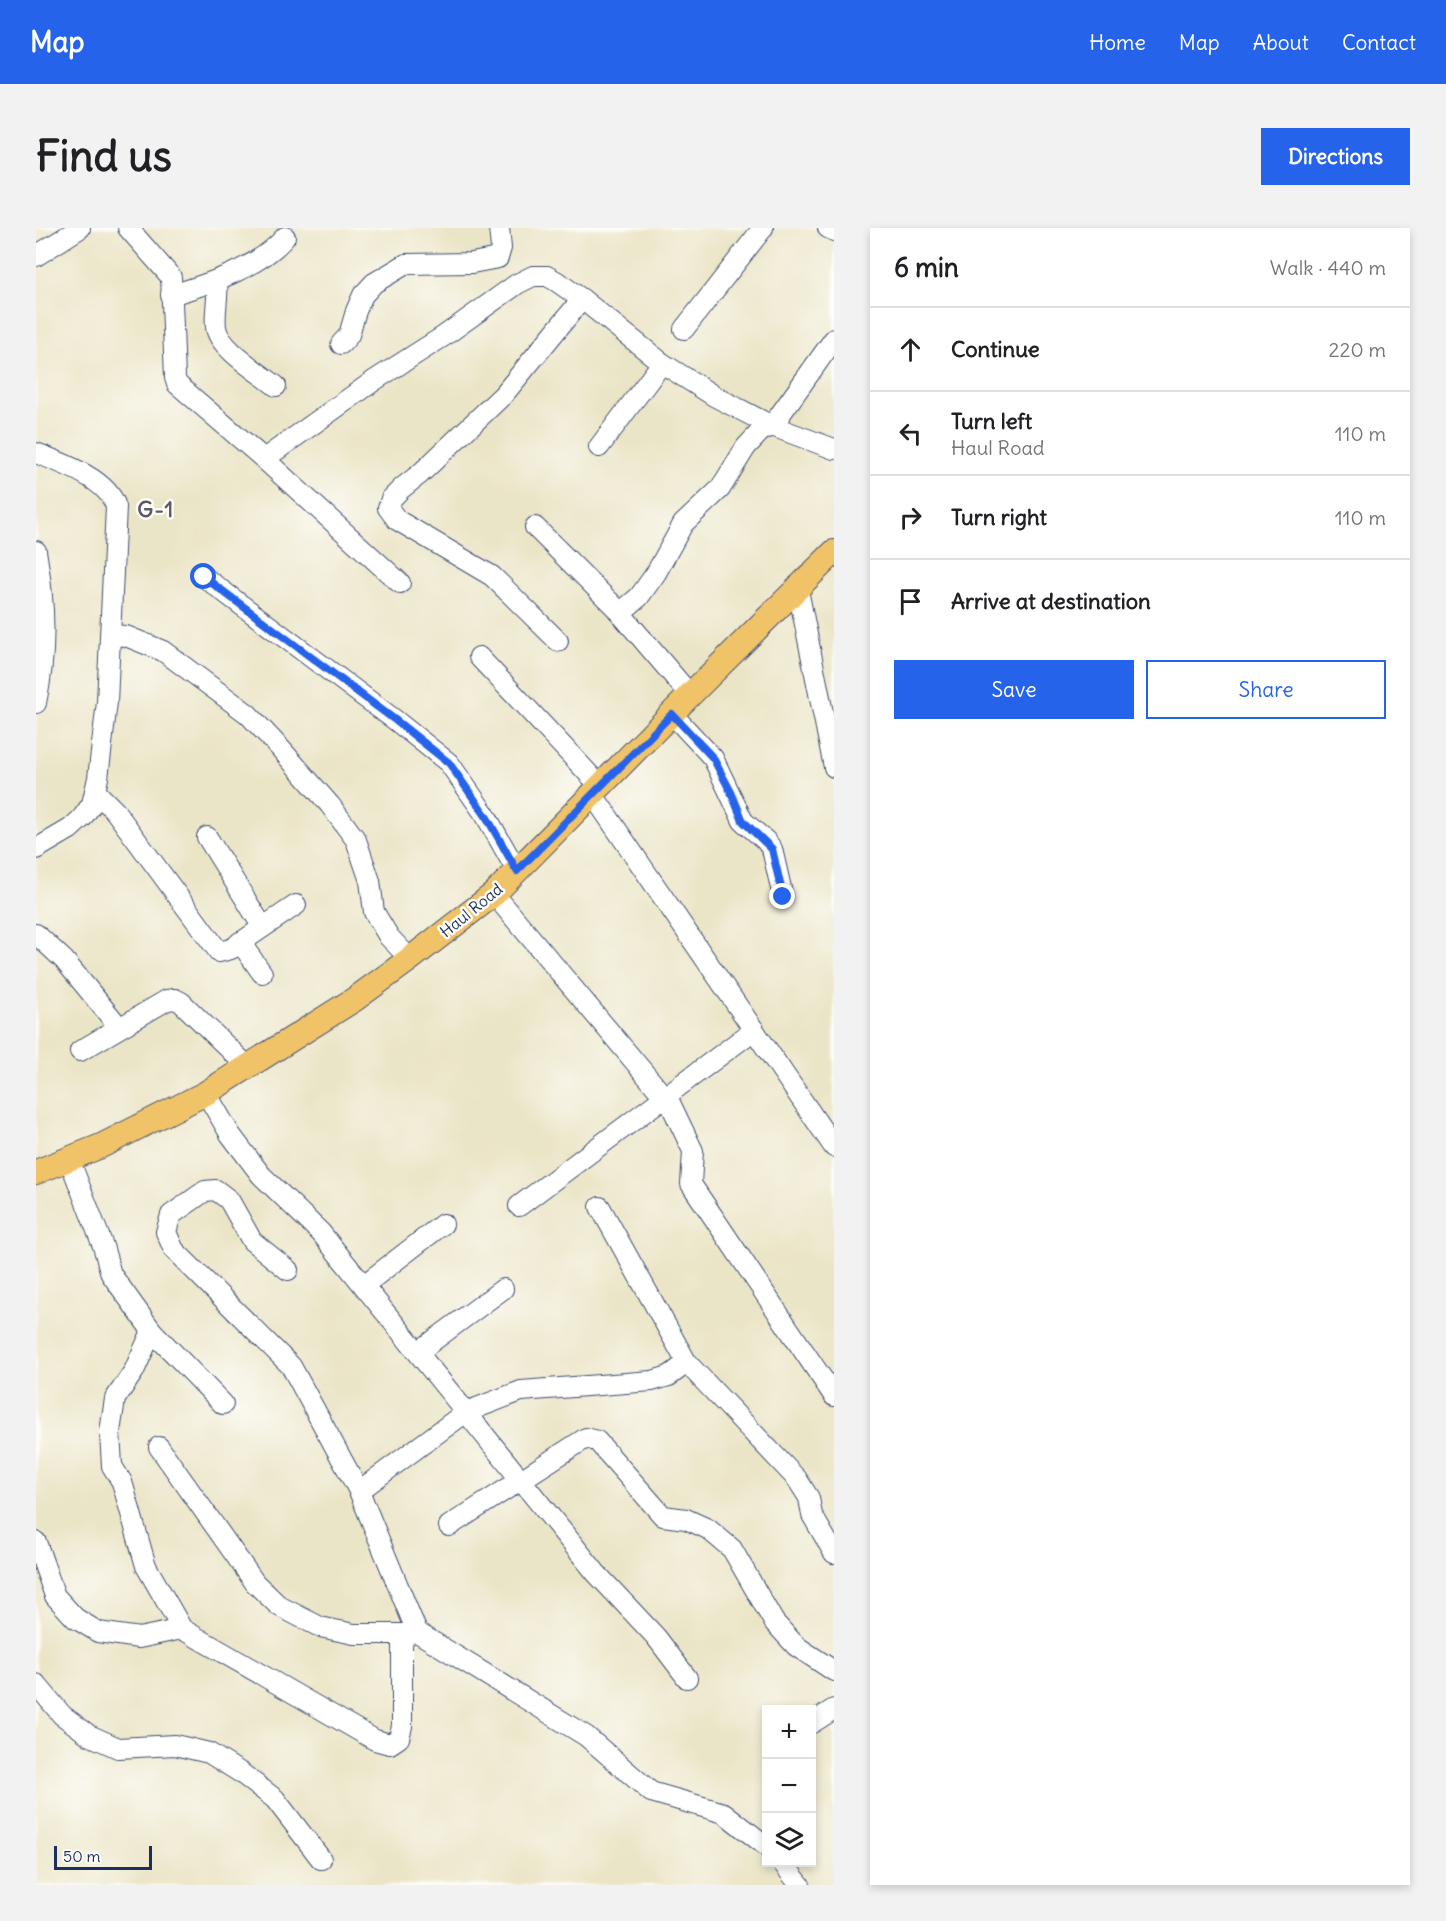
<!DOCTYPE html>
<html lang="en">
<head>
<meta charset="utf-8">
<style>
  :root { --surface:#fff; --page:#f2f2f2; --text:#202124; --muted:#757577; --line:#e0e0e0; --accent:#2563eb }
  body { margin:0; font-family:Delius,sans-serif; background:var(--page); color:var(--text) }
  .controls { position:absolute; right:18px; bottom:18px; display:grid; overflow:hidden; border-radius:0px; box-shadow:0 3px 9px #0003 }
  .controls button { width:54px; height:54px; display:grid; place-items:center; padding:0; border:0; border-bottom:2px solid var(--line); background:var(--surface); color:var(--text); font:30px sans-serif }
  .scale { position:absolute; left:18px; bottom:15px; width:98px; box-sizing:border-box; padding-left:6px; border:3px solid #1b2f5e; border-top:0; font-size:16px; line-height:21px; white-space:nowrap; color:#1b2f5e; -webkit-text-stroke:4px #fdfcf7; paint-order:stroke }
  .stop { position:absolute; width:18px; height:18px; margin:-14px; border:4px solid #2563eb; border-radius:50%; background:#fff }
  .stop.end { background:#2563eb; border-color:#fff; box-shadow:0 2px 6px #0008 }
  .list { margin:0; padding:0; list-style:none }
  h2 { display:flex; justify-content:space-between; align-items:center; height:78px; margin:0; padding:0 24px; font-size:26px }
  h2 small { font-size:20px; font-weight:400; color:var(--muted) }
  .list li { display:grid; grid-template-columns:39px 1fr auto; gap:18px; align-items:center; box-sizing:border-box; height:84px; padding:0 24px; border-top:2px solid var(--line) }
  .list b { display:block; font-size:22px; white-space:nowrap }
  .list p { margin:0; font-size:20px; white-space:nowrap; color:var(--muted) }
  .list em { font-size:20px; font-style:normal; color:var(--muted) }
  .actions { display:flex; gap:12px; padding:18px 24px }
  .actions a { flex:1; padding:14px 0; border:2px solid var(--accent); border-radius:0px; text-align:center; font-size:21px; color:var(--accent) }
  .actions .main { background:var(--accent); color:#fff }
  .icon { flex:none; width:33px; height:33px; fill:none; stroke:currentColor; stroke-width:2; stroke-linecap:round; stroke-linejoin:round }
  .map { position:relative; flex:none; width:798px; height:1657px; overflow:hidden; border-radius:0px }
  header { display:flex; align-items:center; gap:36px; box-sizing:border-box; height:84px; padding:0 30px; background:var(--accent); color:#fff }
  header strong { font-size:28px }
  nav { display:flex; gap:33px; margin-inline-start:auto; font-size:21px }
  .intro { display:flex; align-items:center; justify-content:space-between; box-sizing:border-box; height:144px; padding:0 36px }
  h1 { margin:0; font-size:42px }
  .button { padding:15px 27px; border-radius:0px; background:var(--accent); color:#fff; font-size:21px; font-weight:700 }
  main { display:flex; gap:36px; padding:0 36px }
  aside { flex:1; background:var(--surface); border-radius:0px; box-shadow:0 3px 9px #0003 }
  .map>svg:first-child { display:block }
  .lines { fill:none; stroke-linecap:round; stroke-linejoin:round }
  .minor-casing { stroke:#3a4a6e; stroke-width:22 }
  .major-casing { stroke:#3a4a6e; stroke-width:26 }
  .minor { stroke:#fff; stroke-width:20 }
  .major { stroke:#f1c369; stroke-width:24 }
  .route { stroke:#2563eb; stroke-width:8 }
  .labels { text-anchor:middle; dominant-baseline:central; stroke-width:5; stroke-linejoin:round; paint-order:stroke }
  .street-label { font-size:16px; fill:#1b2f5e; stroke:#fdfcf7 }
  .district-label { font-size:22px; font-weight:bold; letter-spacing:1.5px; fill:#5f5865; stroke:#fdfcf7 }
</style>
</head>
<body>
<header>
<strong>Map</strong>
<nav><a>Home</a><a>Map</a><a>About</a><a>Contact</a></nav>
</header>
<div class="intro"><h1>Find us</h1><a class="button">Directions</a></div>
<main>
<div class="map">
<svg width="798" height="1657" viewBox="0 0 798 1657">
  <rect width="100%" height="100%" fill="#fdfcf7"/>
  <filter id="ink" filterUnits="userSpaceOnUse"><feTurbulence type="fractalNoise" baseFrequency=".0167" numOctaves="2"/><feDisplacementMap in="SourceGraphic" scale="12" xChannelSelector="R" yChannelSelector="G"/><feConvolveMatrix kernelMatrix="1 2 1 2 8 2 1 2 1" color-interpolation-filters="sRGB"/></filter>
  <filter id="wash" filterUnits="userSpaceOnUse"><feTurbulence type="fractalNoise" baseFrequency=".008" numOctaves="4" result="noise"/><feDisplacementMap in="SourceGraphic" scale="24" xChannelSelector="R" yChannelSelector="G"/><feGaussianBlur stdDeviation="1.35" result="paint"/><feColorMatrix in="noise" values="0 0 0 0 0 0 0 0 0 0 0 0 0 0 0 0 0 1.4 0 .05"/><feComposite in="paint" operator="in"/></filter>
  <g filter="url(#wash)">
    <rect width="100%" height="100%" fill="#ebe5c7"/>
  </g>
  <g filter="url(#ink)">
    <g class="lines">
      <defs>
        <g id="minor">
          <path d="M92,0L135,49L139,150L141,156L228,231L364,355"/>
          <path d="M792,0L798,3"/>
          <path d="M0,28L44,0"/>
          <path d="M181,52C183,68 178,84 180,99C182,120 224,145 240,158"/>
          <path d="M135,67C172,56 223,40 249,9"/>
          <path d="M648,101L727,0"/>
          <path d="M305,116L313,107L320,83L327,67L338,55L370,36L436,35L462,30L465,20L463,0"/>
          <path d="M563,219L626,135"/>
          <path d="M0,225C26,235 72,251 80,279L71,474L62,550L56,576L46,590L34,601L0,621"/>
          <path d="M228,231L339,152L408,108L481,56L497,48H511L520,53L546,71L626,135L678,168L736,198L798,221"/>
          <path d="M499,299L579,379L654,467"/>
          <path d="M0,323C9,373 11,425 0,475"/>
          <path d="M168,349L359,492L413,535L450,588L481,643"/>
          <path d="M762,362L798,539"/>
          <path d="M584,385L603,369L620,345L647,296L684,261L710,219L725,203L736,198L798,111"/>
          <path d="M75,407L90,408L127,423L212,486L244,520L294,577L320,612L334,653L338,684L353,709L374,731"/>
          <path d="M522,413L456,348L361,292L352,280L355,271L366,260L384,246L468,166L546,71"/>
          <path d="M443,429L565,559"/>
          <path d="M636,486L677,530L707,593L730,613L736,621L747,669"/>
          <path d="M59,563L79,583L183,724L195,721L260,677"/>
          <path d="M557,567L798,919"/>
          <path d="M171,609L226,698"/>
          <path d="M458,666L635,877L657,923L655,956L798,1168"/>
          <path d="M0,706L28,732L83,799"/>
          <path d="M204,714L226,745"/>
          <path d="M44,823L131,772L139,771L145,774L211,838"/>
          <path d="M170,865L194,906L225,947L285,1005L560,1345L620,1409L651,1450"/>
          <path d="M33,931L67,1018L75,1046L116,1103L187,1176"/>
          <path d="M483,978L718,802"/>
          <path d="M564,979L651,1135L761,1251L773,1270L776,1287L798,1325"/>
          <path d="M252,1042L216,1013L193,972L180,962L169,963L135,987L130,1004L138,1022L255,1138L323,1263L381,1404L550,1508L615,1564L688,1585L730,1618"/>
          <path d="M328,1057L407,996"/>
          <path d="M116,1103L98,1143L79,1171L74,1204L76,1238L86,1254L110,1338L146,1401L339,1512L354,1516L363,1510L366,1498V1415L370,1406L381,1404"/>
          <path d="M382,1124L467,1061"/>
          <path d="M123,1219L219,1355L243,1378L284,1399L318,1406H370"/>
          <path d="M323,1263L430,1184L485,1163L616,1153L633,1148L651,1135"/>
          <path d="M413,1298L550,1210L561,1213L627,1288L650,1291L672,1301L696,1321L738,1394L760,1418L798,1443"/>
          <path d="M0,1314L19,1368L39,1390L62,1404L103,1410L146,1401"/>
          <path d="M0,1456L26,1487L53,1507L82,1520L139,1517L173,1525L205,1545L239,1571L285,1631"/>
          <path d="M776,1495L798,1481"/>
          <path d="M746,1634L764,1657"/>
        </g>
        <path id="major" d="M0,944L65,918L170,865L319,771L374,731L458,666L654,467L798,324"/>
      </defs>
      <use href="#minor" class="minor-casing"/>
      <use href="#major" class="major-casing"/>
      <use href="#minor" class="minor"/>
      <use href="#major" class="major"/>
    </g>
  </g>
  <g class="lines" filter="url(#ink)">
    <path class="route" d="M168,349L359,492L413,535L450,588L481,643L636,486L677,530L695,564L707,593L736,621L747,669"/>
  </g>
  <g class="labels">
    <g class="street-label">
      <text transform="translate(435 682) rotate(-39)">Haul Road</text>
    </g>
    <g class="district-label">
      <text x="120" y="281">G-1</text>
    </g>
  </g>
</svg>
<div class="controls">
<button>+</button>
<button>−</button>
<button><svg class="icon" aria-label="layers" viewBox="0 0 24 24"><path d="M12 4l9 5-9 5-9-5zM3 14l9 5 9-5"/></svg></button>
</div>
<div class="scale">50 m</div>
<div class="stop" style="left:168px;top:349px"></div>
<div class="stop end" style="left:747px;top:669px"></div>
</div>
<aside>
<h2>6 min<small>Walk · 440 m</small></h2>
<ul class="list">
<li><svg class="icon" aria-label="ahead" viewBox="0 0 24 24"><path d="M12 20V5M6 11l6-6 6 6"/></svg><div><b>Continue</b></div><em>220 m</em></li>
<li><svg class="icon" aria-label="left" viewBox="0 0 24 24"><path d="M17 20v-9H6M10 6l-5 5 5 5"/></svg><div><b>Turn left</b><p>Haul Road</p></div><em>110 m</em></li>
<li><svg class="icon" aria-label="right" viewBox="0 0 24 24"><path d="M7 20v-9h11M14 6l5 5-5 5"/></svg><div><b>Turn right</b></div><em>110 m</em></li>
<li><svg class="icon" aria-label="arrive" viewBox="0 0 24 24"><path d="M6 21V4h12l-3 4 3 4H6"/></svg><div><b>Arrive at destination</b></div></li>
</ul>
<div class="actions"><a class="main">Save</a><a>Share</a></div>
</aside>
</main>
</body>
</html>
